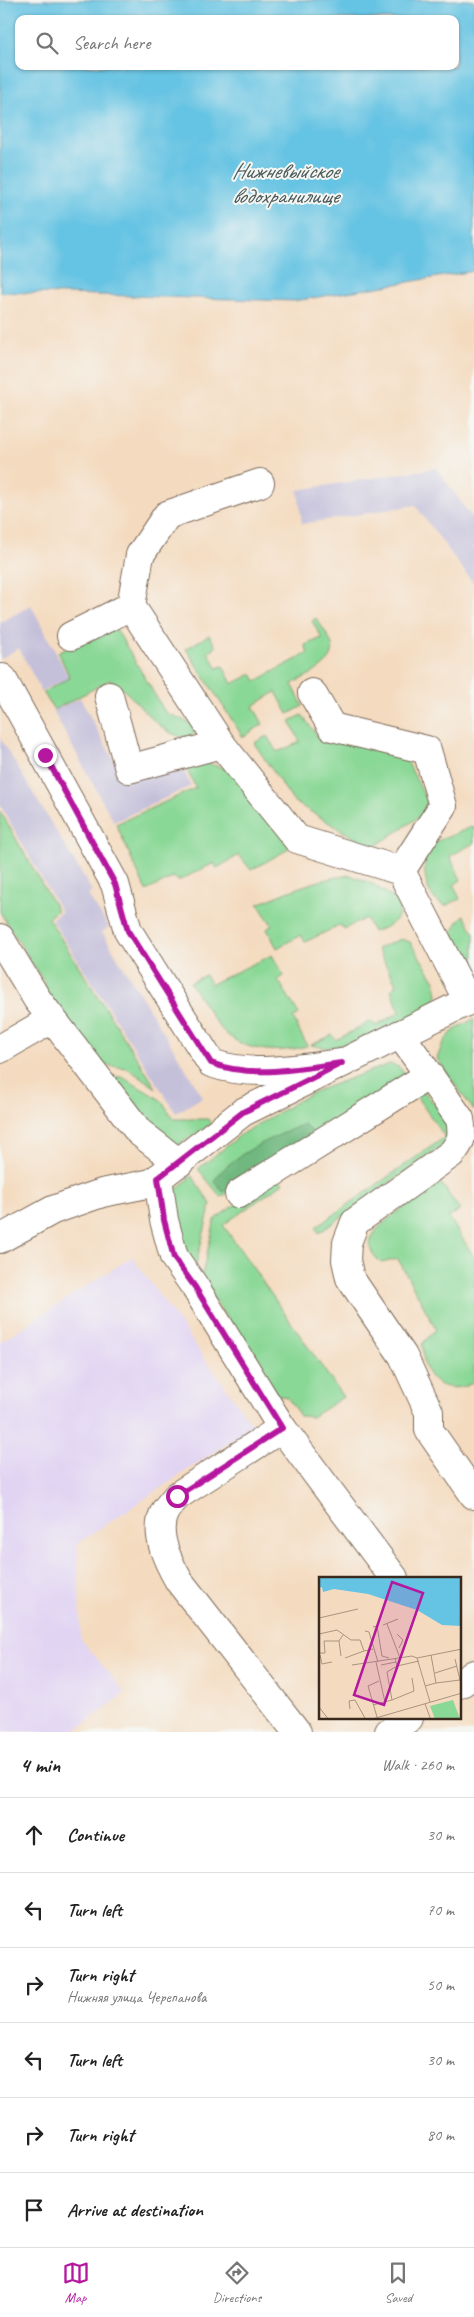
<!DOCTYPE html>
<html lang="en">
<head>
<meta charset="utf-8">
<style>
  :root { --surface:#fff; --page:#f6f6f6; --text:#222; --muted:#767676; --line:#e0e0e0; --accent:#b5179e }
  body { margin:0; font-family:Caveat,sans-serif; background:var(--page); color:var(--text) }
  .stop { position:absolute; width:15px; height:15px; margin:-11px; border:4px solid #b5179e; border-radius:50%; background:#fff }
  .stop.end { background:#b5179e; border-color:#fff; box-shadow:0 1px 5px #0008 }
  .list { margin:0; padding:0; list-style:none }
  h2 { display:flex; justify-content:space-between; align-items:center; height:65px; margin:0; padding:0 20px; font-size:21px }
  h2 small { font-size:16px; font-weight:400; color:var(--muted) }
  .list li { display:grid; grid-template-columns:32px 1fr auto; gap:15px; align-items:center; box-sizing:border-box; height:75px; padding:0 20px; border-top:1px solid var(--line) }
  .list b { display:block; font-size:19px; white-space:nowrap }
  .list p { margin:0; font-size:16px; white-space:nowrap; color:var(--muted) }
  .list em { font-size:16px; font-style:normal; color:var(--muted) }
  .icon { flex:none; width:28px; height:28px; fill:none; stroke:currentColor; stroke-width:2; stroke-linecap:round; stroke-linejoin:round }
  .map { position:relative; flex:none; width:474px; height:1732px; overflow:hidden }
  .search { position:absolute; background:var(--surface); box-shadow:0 1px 4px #0004; left:15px; right:15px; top:15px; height:55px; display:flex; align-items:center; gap:12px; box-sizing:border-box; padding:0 18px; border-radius:10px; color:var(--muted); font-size:19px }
  .sheet { height:515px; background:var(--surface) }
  nav { display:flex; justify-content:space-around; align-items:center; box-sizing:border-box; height:70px; border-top:1px solid var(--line); background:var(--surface); font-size:14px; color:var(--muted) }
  nav a { display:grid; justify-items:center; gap:2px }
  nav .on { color:var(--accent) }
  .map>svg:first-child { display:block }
  .built { fill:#e1d4f3 }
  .industrial { fill:#c5c0da }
  .green { fill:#8ad896; stroke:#62815a }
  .forest { fill:#6fb87f; stroke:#55714e }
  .water { fill:#65c3e3; stroke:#507680; fill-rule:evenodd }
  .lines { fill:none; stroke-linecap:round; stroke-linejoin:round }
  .minor-casing { stroke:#7c6857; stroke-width:30 }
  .minor { stroke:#fff; stroke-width:28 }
  .route { stroke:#b5179e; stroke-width:6 }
  .labels { text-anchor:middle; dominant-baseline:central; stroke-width:4; stroke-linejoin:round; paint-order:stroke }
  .water-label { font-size:22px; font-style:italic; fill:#485859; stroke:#f6f6f2 }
  .inset-road { fill:none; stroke:#aa947f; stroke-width:1 }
  .view { fill:#b5179e; fill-opacity:0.15; stroke:#b5179e; stroke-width:2.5 }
  .inset-edge { fill:none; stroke:#3b2a1e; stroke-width:2.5 }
</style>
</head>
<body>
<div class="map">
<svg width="474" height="1732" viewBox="0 0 474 1732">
  <rect width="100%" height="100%" fill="#f6f6f2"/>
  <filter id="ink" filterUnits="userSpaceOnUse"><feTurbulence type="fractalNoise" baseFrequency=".02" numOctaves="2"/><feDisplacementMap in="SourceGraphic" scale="10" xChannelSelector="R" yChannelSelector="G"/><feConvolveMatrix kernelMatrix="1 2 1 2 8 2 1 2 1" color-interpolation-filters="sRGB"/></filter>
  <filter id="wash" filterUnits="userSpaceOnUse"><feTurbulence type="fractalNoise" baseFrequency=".0096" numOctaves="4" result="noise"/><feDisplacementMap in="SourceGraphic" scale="20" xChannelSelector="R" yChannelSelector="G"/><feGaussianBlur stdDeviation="1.12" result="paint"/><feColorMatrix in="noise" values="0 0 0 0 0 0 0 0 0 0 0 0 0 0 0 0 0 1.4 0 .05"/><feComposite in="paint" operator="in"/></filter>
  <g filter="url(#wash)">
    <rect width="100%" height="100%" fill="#f4dbc0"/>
    <path class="built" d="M132,1257L253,1426L77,1544L81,1639L125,1693L73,1732H0V1342Z"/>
    <g class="industrial">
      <path d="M436,468L474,520V584L415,505L302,524L298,490Z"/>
      <path d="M31,605L69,678L41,691L19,648L0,659V623Z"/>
      <path d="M80,698L124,779L176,754L191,786L114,822L53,711Z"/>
      <path d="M0,738L92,891L88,895L109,927L102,932L203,1097L176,1113L51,919L61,912L0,805Z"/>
    </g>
    <g class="green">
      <path d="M316,618C321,626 329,636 332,645C338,664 304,677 292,684L303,706L288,714L276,692L253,706L263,724L243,737L186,649L209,635L216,647L208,652L217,668L223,666L232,684L252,674L256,681L308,653L305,645L322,638L312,621Z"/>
      <path d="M112,622L165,712L196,726L195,734C166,750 135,692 110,680L54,710L43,692L70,678L58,652Z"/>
      <path d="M302,715L319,738L385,749L407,761L427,801L422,815L377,845H366L293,801L254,743L267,736L277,752L300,742L290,721Z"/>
      <path d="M189,758L237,772L289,845L287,850L251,870L239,855L217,868L214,863L178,881L174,877L146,891L116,824L196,788L181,759Z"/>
      <path d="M0,811L57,910L48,918L156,1088L127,1068L95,1064L48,1000L44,982L0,912Z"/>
      <path d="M474,826V843L450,856L461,880L454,885L460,899L445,906C422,897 422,864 428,845Z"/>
      <path d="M350,875L371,883L399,902C404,919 388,928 373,932L366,918L344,929L340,925L305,942L301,935L277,948L267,929L272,925L258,904C293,890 312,880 350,875Z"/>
      <path d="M464,915L474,933V965L468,962L452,933L457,923Z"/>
      <path d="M401,939L410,942L435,981L437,995L429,1012C398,1025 344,1056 311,1045L332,1035L336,1040L371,1021L376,1026L400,1012L391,990L397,985L377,949Z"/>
      <path d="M272,955L284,976L278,980L299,1014L293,1018L307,1046C282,1053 251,1053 229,1036C217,1028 200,996 190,983L205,975L211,984Z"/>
      <path d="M474,1019V1111L437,1059C445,1035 452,1030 474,1019Z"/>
      <path d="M390,1064L399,1067L410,1080L221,1197L198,1169L243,1133L313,1092Z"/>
      <path d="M103,1076L122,1077L161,1100L174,1119H208L212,1124L173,1148Z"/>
      <path d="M420,1086L452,1126V1139L319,1233L316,1227L445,1137L416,1096Z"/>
      <path d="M192,1176L211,1204L195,1268C180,1246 171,1217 175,1190Z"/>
      <path d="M276,1176L283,1183L223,1225L343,1397L312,1417L300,1416L287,1397L277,1395L201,1279L215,1219Z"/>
      <path d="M441,1183L460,1210L449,1217L474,1257V1382C459,1392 435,1389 427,1371C423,1364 423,1352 422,1344L436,1329L398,1259L381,1263C375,1257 367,1249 371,1239C379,1219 423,1196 441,1183Z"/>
    </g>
    <path class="forest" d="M304,1124L313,1133L223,1191L214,1181C231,1154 275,1137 304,1124Z"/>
    <path class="water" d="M0,0H474V271L294,301L0,292ZM19,19H455V66H19Z"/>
  </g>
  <g filter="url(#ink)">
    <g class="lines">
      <defs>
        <g id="minor">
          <path d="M131,606L221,744L297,839L401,871L468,1001"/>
          <path d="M71,636L131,606L140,555L167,515L260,483"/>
          <path d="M0,680L2,678L115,884L128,931L211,1063C252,1078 299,1068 342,1063"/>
          <path d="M312,693L332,727L427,750L443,806L401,871"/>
          <path d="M109,696L129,769L221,744"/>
          <path d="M0,938L37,999L139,1132L179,1163"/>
          <path d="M400,1034L460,1119C463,1135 462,1142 451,1154L355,1222L347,1243L346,1260L350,1278L403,1356L429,1412V1430L474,1495"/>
          <path d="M0,1049L52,1019"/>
          <path d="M158,1178L164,1220L174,1257L195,1287L282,1428L394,1578"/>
          <path d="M239,1194L429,1075"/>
          <path d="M0,1239L53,1210L102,1193L152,1183L243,1112L474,998"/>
          <path d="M282,1428L177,1496C173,1501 168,1506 165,1511C153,1533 168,1562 179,1581L297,1732"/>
          <path d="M460,1684L474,1674"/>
          <path d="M389,1732L409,1718"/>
        </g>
      </defs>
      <use href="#minor" class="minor-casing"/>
      <use href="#minor" class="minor"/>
    </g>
  </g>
  <g class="lines" filter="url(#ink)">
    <path class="route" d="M45,755L115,884L128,931L211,1063C252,1079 299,1068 342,1063L243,1112L158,1178L164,1220L174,1258L195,1287L282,1428L177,1496"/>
  </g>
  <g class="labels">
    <g class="water-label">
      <text x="285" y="171">Нижневыйское<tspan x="285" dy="25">водохранилище</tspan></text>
    </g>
  </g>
  <g transform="translate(319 1577)">
    <rect width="142" height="142" fill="#f4dbc0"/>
    <path d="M134,123L141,142H116L111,129Z" fill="#8ad896"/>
    <path d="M0,0H142V49L123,48L98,33L49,17L15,12L4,15L3,10L0,11Z" fill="#65c3e3"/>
    <path class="inset-road" d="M0,41L39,32M68,47L81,81M64,48L79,42M54,50L58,49L63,79L70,81M46,54L50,55L59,85M0,57L18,53L32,63H41L45,74L54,72M78,57L84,63L80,71M20,64L22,79M0,76H6L5,64H20L24,58M1,78L3,87L13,85M26,81L45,74M98,81L111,125M57,85L66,125M33,88L93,79L98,81L143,72M62,88L77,85M78,89L100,84M116,96L138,89M117,106L141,103L136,82M106,109L117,106L112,78M73,123L95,114L93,101M106,127L112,143M54,128L73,123L68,95L78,89L76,81M0,130L10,143M31,132L30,124L36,123L47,143M58,140L49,109L60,104M50,143L143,116"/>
    <path class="view" d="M73,5L104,16L65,128L35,118Z"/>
    <rect width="142" height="142" class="inset-edge"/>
  </g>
</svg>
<div class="stop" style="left:177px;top:1496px"></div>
<div class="stop end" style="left:45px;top:755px"></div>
<div class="search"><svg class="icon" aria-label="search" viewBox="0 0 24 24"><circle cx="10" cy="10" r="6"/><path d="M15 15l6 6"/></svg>Search here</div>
</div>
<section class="sheet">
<h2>4 min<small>Walk · 260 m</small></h2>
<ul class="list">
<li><svg class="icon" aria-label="ahead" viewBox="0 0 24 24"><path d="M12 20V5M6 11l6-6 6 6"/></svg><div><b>Continue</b></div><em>30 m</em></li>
<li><svg class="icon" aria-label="left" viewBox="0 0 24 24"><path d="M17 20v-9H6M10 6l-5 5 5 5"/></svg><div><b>Turn left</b></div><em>70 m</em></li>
<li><svg class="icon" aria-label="right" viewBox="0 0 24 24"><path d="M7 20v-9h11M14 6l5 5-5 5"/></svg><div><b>Turn right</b><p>Нижняя улица Черепанова</p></div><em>50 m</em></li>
<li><svg class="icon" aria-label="left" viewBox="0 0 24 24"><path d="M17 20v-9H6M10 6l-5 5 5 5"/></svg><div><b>Turn left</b></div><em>30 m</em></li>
<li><svg class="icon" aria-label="right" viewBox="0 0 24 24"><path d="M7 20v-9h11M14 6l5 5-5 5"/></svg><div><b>Turn right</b></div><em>80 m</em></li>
<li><svg class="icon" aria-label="arrive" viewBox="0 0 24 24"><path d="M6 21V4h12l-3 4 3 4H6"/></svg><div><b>Arrive at destination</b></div></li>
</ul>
</section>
<nav>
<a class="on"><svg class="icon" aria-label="map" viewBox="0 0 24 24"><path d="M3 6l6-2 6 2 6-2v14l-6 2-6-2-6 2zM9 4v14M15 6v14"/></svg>Map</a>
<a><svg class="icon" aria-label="directions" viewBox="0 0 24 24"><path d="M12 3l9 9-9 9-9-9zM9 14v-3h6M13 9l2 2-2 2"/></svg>Directions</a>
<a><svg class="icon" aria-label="saved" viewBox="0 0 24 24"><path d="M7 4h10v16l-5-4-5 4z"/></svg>Saved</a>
</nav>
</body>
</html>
